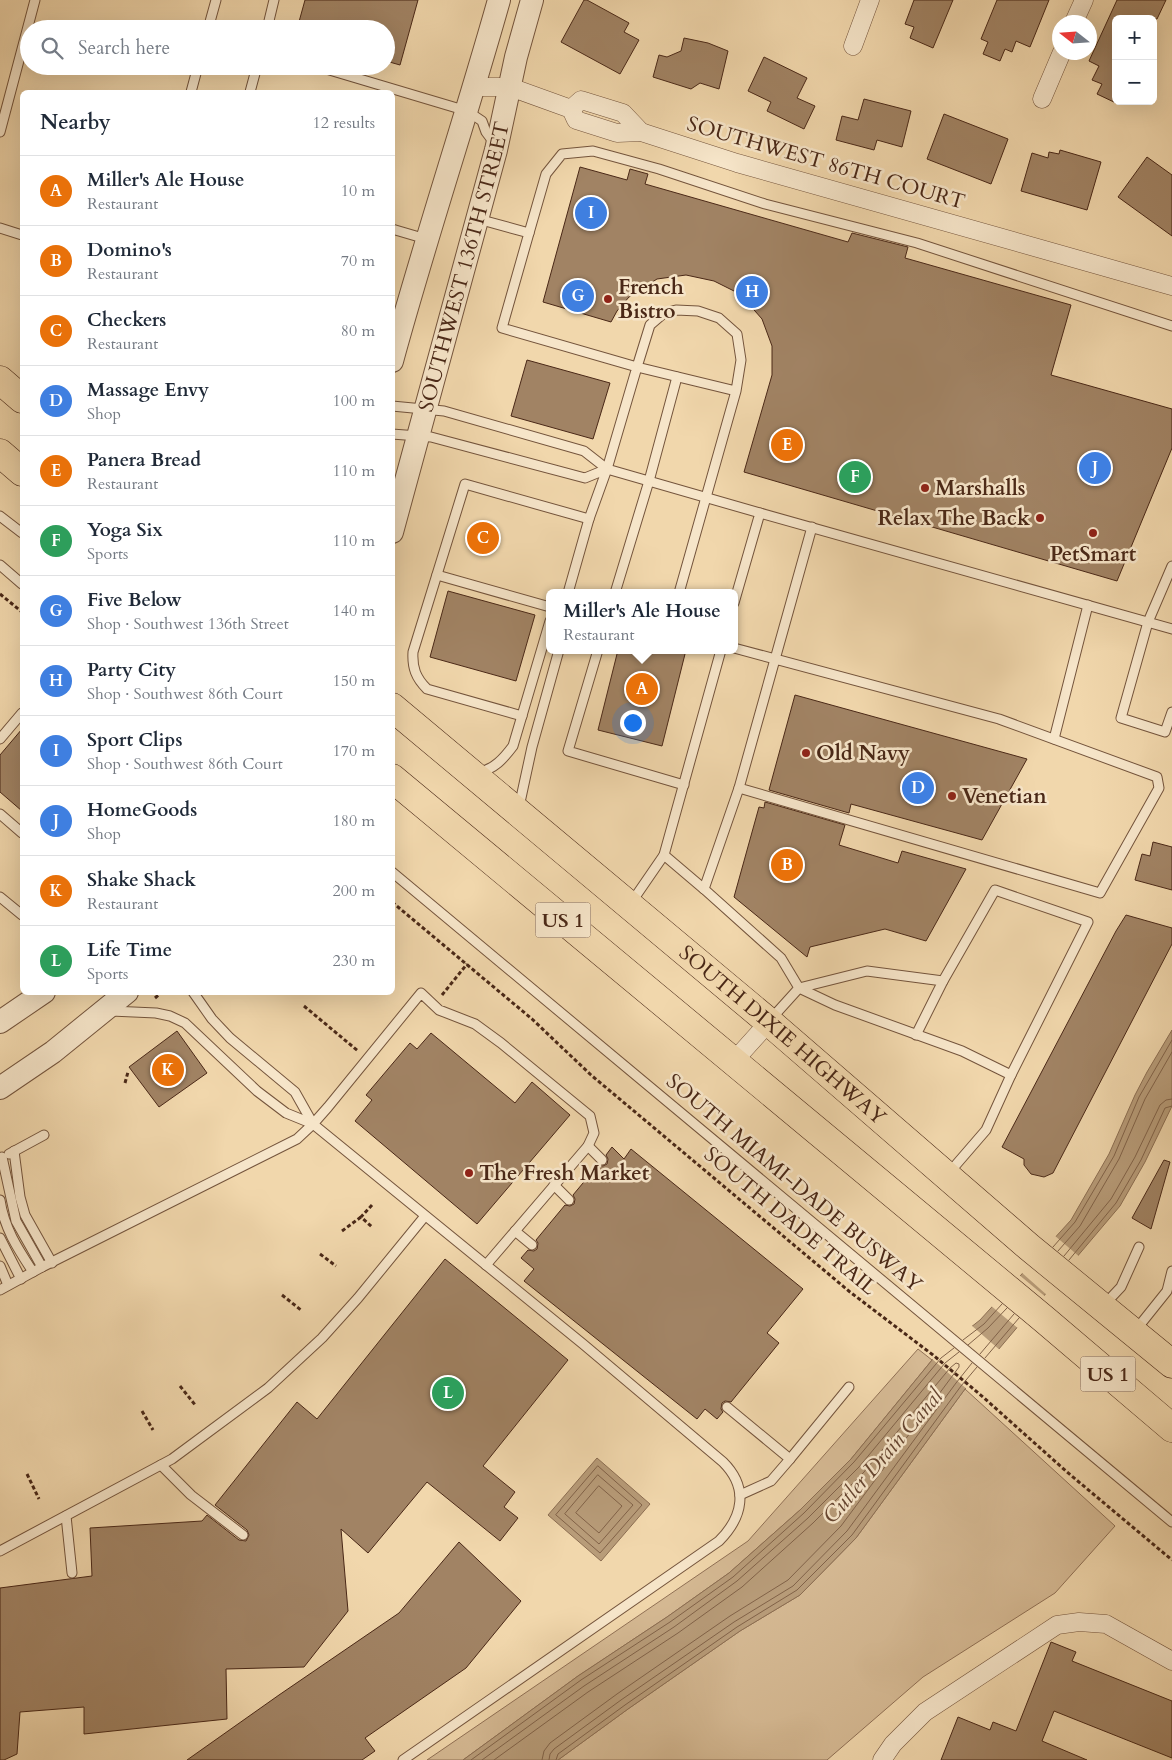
<!DOCTYPE html>
<html lang="en">
<head>
<meta charset="utf-8">
<style>
  :root { --surface:#fff; --page:#f6f6f7; --text:#1f2937; --muted:#747a83; --line:#e0e1e3; --accent:#b45309 }
  body { margin:0; font-family:Cardo,serif; background:var(--page); color:var(--text) }
  .controls { position:absolute; right:15px; top:15px; display:grid; overflow:hidden; border-radius:8px; box-shadow:0 5px 20px #0002 }
  .controls button { width:45px; height:45px; display:grid; place-items:center; padding:0; border:0; border-bottom:1px solid var(--line); background:var(--surface); color:var(--text); font:25px sans-serif }
  .compass { position:absolute; left:1052px; top:15px; width:45px; height:45px; border-radius:50%; background:var(--surface); box-shadow:0 5px 20px #0002; rotate:287deg }
  .you { position:absolute; left:632px; top:722px; width:18px; height:18px; margin:-12px; border:4px solid #fff; border-radius:50%; background:#1a73e8; box-shadow:0 0 0 8px #1a73e833 }
  .badge { display:grid; place-items:center; width:32px; height:32px; border-radius:50%; background:var(--accent); color:#fff; font-size:16px; font-weight:700 }
  .pin { position:absolute; translate:-50% -50%; border:2px solid #fff; box-shadow:0 1px 5px #0006 }
  .popup { position:absolute; left:546px; top:589px; width:192px; height:65px; box-sizing:border-box; display:grid; place-content:center; border-radius:8px; background:var(--surface); filter:drop-shadow(0 1px 4px #0005); font-size:16px; white-space:nowrap; color:var(--muted) }
  .popup b { font-size:19px; color:var(--text) }
  .popup::after { content:''; position:absolute; left:50%; top:100%; margin-left:-10px; border:10px solid transparent; border-top-color:var(--surface) }
  .list { margin:0; padding:0; list-style:none }
  h2 { display:flex; justify-content:space-between; align-items:center; height:65px; margin:0; padding:0 20px; font-size:21px }
  h2 small { font-size:16px; font-weight:400; color:var(--muted) }
  .list li { display:grid; grid-template-columns:32px 1fr auto; gap:15px; align-items:center; box-sizing:border-box; height:70px; padding:0 20px; border-top:1px solid var(--line) }
  .list b { display:block; font-size:19px; white-space:nowrap }
  .list p { margin:0; font-size:16px; white-space:nowrap; color:var(--muted) }
  .list em { font-size:16px; font-style:normal; color:var(--muted) }
  .icon { flex:none; width:28px; height:28px; fill:none; stroke:currentColor; stroke-width:2; stroke-linecap:round; stroke-linejoin:round }
  .map { position:relative; flex:none; width:1172px; height:1760px; overflow:hidden }
  .search { position:absolute; background:var(--surface); box-shadow:0 5px 20px #0002; left:20px; top:20px; width:375px; height:55px; display:flex; align-items:center; gap:12px; box-sizing:border-box; padding:0 18px; border-radius:28px; color:var(--muted); font-size:19px }
  .panel { position:absolute; background:var(--surface); box-shadow:0 5px 20px #0002; left:20px; top:90px; width:375px; height:905px; border-radius:8px }
  .map>svg:first-child { display:block }
  .green { fill:#d5b993; stroke:#907055 }
  .water { fill:#b89c79; stroke:#8c6e52 }
  .pier { fill:#f1d7ac }
  .lines { fill:none; stroke-linecap:round; stroke-linejoin:round }
  .shore { stroke:#816248; stroke-width:1 }
  .building { fill:#a18364; stroke:#4a2817 }
  .service-casing { stroke:#74543c; stroke-width:11 }
  .minor-casing { stroke:#74543c; stroke-width:19 }
  .tertiary-casing { stroke:#74543c; stroke-width:24 }
  .trunk-casing { stroke:#4a2817; stroke-width:29 }
  .path { stroke:#4a2817; stroke-width:3; stroke-dasharray:4 2.5; stroke-linecap:butt }
  .service { stroke:#f6e5c9; stroke-width:9 }
  .minor { stroke:#f6e5c9; stroke-width:18 }
  .tertiary { stroke:#f6e5c9; stroke-width:22 }
  .trunk { stroke:#f1d7ac; stroke-width:28 }
  .poi-dot { fill:#8f2418; stroke:#f6e5c9; stroke-width:2 }
  .labels { text-anchor:middle; dominant-baseline:central; stroke-width:5; stroke-linejoin:round; paint-order:stroke }
  .shield { fill:#f6e5c9; stroke:#7e614c; stroke-width:1 }
  .shield-label { font-size:20px; font-weight:bold; fill:#4a2817 }
  .street-label { font-size:21px; fill:#4a2817; stroke:#f6e5c9 }
  .poi-label { font-size:21px; font-weight:bold; fill:#4a2817; stroke:#f6e5c9; text-anchor:start }
  .water-label { font-size:22px; font-style:italic; fill:#664530; stroke:#f6e5c9 }
</style>
</head>
<body>
<div class="map">
<svg width="1172" height="1760" viewBox="0 0 1172 1760">
  <rect width="100%" height="100%" fill="#f1d7ac"/>
  <filter id="stains"><feTurbulence type="fractalNoise" baseFrequency=".004" numOctaves="4"/><feColorMatrix values="0 0 0 0 .2 0 0 0 0 .09 0 0 0 0 .02 0 0 0 .5 -.17"/></filter>
  <radialGradient id="worn" r=".72"><stop offset=".6" stop-color="#630" stop-opacity="0"/><stop offset="1" stop-color="#630" stop-opacity=".3"/></radialGradient>
  <g class="green">
    <path d="M918,1349L932,1360L851,1459L800,1510L729,1573L667,1617L578,1676L463,1760H427L748,1541Z"/>
    <path d="M965,1389L1115,1526L1055,1593L923,1677L827,1760H558L628,1709L740,1631L800,1595L856,1538Z"/>
  </g>
  <g class="water">
    <path d="M1172,1030V1106L1145,1162L1120,1206L965,1389L856,1538L800,1595L740,1631L628,1709L558,1760H463L578,1676L667,1617L729,1573L800,1510L851,1459L937,1354L980,1320L1071,1220L1109,1154L1135,1095L1147,1072Z"/>
    <path d="M597,1458L650,1504L601,1561L548,1515Z"/>
  </g>
  <g class="pier">
    <path d="M1054,1235L1081,1258L1048,1296L1021,1272Z"/>
    <path d="M1018,1274L1047,1298L1019,1329L990,1305Z"/>
    <path d="M971,1325L1001,1351L968,1390L931,1358Z"/>
  </g>
  <g class="lines">
    <g class="shore">
      <path d="M1053,1247L1075,1222L1114,1156L1139,1097L1172,1040"/>
      <path d="M1058,1251L1080,1226L1119,1159L1145,1099L1172,1052"/>
      <path d="M1064,1256L1111,1199L1135,1157L1160,1105L1166,1100L1172,1099"/>
      <path d="M1069,1260L1116,1203L1141,1160L1165,1108L1172,1106"/>
      <path d="M963,1340L984,1324L1002,1304"/>
      <path d="M968,1345L988,1328L1007,1308"/>
      <path d="M980,1354L1014,1314"/>
      <path d="M985,1358L1019,1318"/>
      <path d="M598,1466L642,1505L600,1553L556,1515Z"/>
      <path d="M598,1475L633,1505L599,1544L565,1514Z"/>
      <path d="M599,1486L622,1506L599,1533L576,1513Z"/>
      <path d="M471,1760L581,1680L670,1622L733,1577L804,1513L854,1462L941,1358L954,1348"/>
      <path d="M482,1760L584,1686L674,1627L737,1581L808,1518L859,1467L945,1363L959,1352"/>
      <path d="M494,1760L588,1692L678,1633L742,1587L813,1523L864,1472L950,1368L956,1363L959,1364V1367L841,1526L788,1580L730,1616L617,1694L550,1743L544,1751L542,1760"/>
      <path d="M549,1760L550,1754L554,1749L621,1700L734,1622L793,1586L847,1531L956,1383L972,1363"/>
      <path d="M556,1760L558,1754L625,1705L737,1627L797,1590L852,1535L961,1386L977,1367"/>
    </g>
  </g>
  <g class="building">
    <path d="M305,0H418L400,65L386,61V29H297Z"/>
    <path d="M584,0H587L629,23L624,32L639,40L620,74L561,42Z"/>
    <path d="M914,0H953L933,48L910,38L914,27L905,24Z"/>
    <path d="M997,0H1049L1030,47L1016,41L1012,52L1005,49L1000,61L983,54L988,42L981,39Z"/>
    <path d="M1117,0H1166L1157,19H1116V103L1097,94L1102,84L1092,80L1099,66L1089,61Z"/>
    <path d="M684,38L708,43L728,51L719,89L700,83L691,89L653,77L659,55L667,57L681,51Z"/>
    <path d="M764,57L807,78L797,98L815,106L804,129L767,111L771,102L748,91Z"/>
    <path d="M864,99L911,111L902,147L877,140L874,150L836,140L842,116L858,120Z"/>
    <path d="M944,114L1008,139L991,184L927,159Z"/>
    <path d="M1060,150L1101,162L1087,210L1021,191L1032,153L1048,158L1049,152L1059,154Z"/>
    <path d="M1147,157L1172,175V236L1118,197Z"/>
    <path d="M580,167L627,180L630,169L648,174L645,184L848,242L852,233L908,247L905,258L1071,305L1051,375L1172,409V448L1117,581L744,472L772,375V346L762,319L740,294L714,281L686,275L657,279L629,297L617,311L611,322L543,302Z"/>
    <path d="M527,360L610,383L593,439L511,416Z"/>
    <path d="M448,591L535,615L516,681L430,657Z"/>
    <path d="M618,650H686L662,746L598,730Z"/>
    <path d="M795,695L1027,759L982,840L851,804L849,813L769,790Z"/>
    <path d="M22,729V811L0,792V755Z"/>
    <path d="M765,802L845,825L839,845L898,863L902,851L966,869L926,941L885,929L810,947L807,957L734,897L759,807L764,808Z"/>
    <path d="M1153,842L1172,847V890L1135,880L1142,854L1150,856Z"/>
    <path d="M1126,915L1172,928V944L1053,1173L1044,1177L1031,1174L1024,1165V1159L1002,1147L1116,931Z"/>
    <path d="M177,1031L207,1073L159,1107L129,1067Z"/>
    <path d="M431,1033L515,1103L532,1082L570,1115L477,1224L355,1121L372,1100L366,1095L410,1043L417,1049Z"/>
    <path d="M612,1147L624,1159L631,1149L803,1289L767,1333L779,1343L731,1402L725,1401L722,1403L721,1409L723,1412L717,1419L705,1409L697,1419L524,1281L534,1269L521,1258L528,1250L534,1251L537,1249L538,1243L536,1240L565,1205L570,1206L574,1204L575,1199L573,1195L598,1165L603,1166L607,1164L608,1159L606,1155Z"/>
    <path d="M1164,1160L1170,1162L1151,1229L1132,1218Z"/>
    <path d="M445,1259L568,1360L483,1466L515,1492L504,1507L518,1518L500,1541L427,1482L368,1553L341,1529L348,1611L304,1667L226,1669L227,1719L84,1734V1707L20,1712L17,1754L4,1760H0V1588L92,1576L90,1528L202,1521L207,1515L239,1540L246,1541L249,1535L247,1530L215,1505L297,1402L317,1419Z"/>
    <path d="M459,1542L521,1601L466,1668L365,1738L375,1751L362,1760H187L279,1695L399,1613Z"/>
    <path d="M1051,1642L1076,1652L1072,1661L1172,1701V1758L1054,1711L1042,1741L1087,1760H941L958,1717L990,1730L993,1722L1016,1731Z"/>
  </g>
  <g class="lines">
    <defs>
      <g id="service">
        <path d="M208,29L216,0"/>
        <path d="M267,29L274,0"/>
        <path d="M316,66L467,111L482,121L486,132L495,144"/>
        <path d="M191,92L198,66"/>
        <path d="M250,92L257,66"/>
        <path d="M0,132L35,0"/>
        <path d="M478,219L529,233L502,328L637,367L607,469L589,519L568,593"/>
        <path d="M0,228L22,235"/>
        <path d="M392,229L426,239"/>
        <path d="M529,233L546,174L562,154L593,151L659,169L765,204L917,243L1172,326"/>
        <path d="M392,406L444,411L584,451L607,469L760,513L734,603"/>
        <path d="M392,434L431,437L585,478L607,469"/>
        <path d="M760,513L1172,629"/>
        <path d="M0,516L22,533"/>
        <path d="M0,565L22,584"/>
        <path d="M1172,566L1148,622L1121,718L1165,732L1172,712"/>
        <path d="M437,575L550,607"/>
        <path d="M615,593L649,481L677,377"/>
        <path d="M679,593L736,391L637,367L650,325L664,313L676,310L698,311L719,318L737,334L741,360L736,391"/>
        <path d="M734,648L999,719L1157,777L1159,788L1100,893L739,788L812,527"/>
        <path d="M598,650L568,751L684,785"/>
        <path d="M522,716L427,689C416,678 412,668 413,652L465,484L589,519"/>
        <path d="M0,739L22,713"/>
        <path d="M1054,739L1088,605"/>
        <path d="M478,772C494,770 504,758 513,746L550,621"/>
        <path d="M739,788L704,889L781,958L799,988L771,1019"/>
        <path d="M519,807L532,747L559,650"/>
        <path d="M0,814L22,833"/>
        <path d="M664,855L704,889"/>
        <path d="M392,872L1172,1522"/>
        <path d="M0,897L22,915"/>
        <path d="M631,903L664,855L721,650"/>
        <path d="M799,988L835,1005L962,1051L1011,1075L986,1130L948,1174"/>
        <path d="M799,988L867,971L943,981"/>
        <path d="M193,992L212,1019L230,1038L295,1092L313,1124"/>
        <path d="M111,1011L156,1013L170,1016L185,1023L257,1091L286,1113L313,1124L583,1344L723,1462C749,1488 743,1517 719,1541L403,1760"/>
        <path d="M916,1035L943,981L995,890L1088,922L1011,1075"/>
        <path d="M588,1146L602,1160"/>
        <path d="M14,1151L20,1197L25,1215L52,1263"/>
        <path d="M9,1154L44,1135"/>
        <path d="M2,1157L16,1221L42,1267"/>
        <path d="M554,1185L569,1200"/>
        <path d="M0,1200C4,1228 18,1249 33,1272"/>
        <path d="M515,1231L532,1245"/>
        <path d="M0,1238L21,1279"/>
        <path d="M0,1266L8,1285"/>
        <path d="M0,1290L42,1267L297,1139L313,1124L328,1107L421,993L439,1010L475,1024L501,1043L590,1116L594,1133L588,1146L486,1265"/>
        <path d="M1104,1305L1121,1287L1139,1247"/>
        <path d="M1135,1331L1167,1291L1172,1271"/>
        <path d="M727,1407L790,1459L771,1481L740,1495"/>
        <path d="M790,1459L849,1387"/>
        <path d="M161,1465L191,1495L243,1535"/>
        <path d="M66,1516L72,1573"/>
        <path d="M0,1551L172,1459L268,1388L322,1338L358,1298L425,1216"/>
      </g>
      <g id="minor">
        <path d="M1074,22L1084,0"/>
        <path d="M853,46L870,0"/>
        <path d="M474,87H510L571,109L576,120L617,133L641,132L737,163L1172,286"/>
        <path d="M1042,99L1062,52"/>
        <path d="M571,109L581,100L623,113L641,132"/>
        <path d="M733,1062L769,1022"/>
        <path d="M882,1760L893,1744L925,1712L1057,1625L1079,1622L1106,1624L1172,1661"/>
      </g>
      <g id="tertiary">
        <path d="M392,361C425,240 465,121 499,0"/>
        <path id="s1" d="M392,532L496,150L516,57L532,0"/>
        <path d="M0,1022L44,992"/>
        <path d="M0,1088L53,1052L127,992"/>
      </g>
      <g id="trunk">
        <path d="M0,380L22,399"/>
        <path d="M0,453L22,472"/>
        <path id="s2" d="M392,707L769,1022L1029,1247L1172,1364"/>
        <path d="M392,778L1045,1320L1172,1428"/>
      </g>
    </defs>
    <use href="#service" class="service-casing"/>
    <use href="#minor" class="minor-casing"/>
    <use href="#tertiary" class="tertiary-casing"/>
    <use href="#trunk" class="trunk-casing"/>
    <g class="path">
      <path d="M0,594L22,612"/>
      <path d="M392,902L532,1019L591,1075L850,1292L933,1355L983,1397L1067,1472L1172,1560"/>
      <path d="M442,995L467,964"/>
      <path d="M155,998L162,992"/>
      <path d="M304,1006L358,1051"/>
      <path d="M125,1083L128,1072"/>
      <path d="M372,1205L361,1217L372,1227"/>
      <path d="M342,1231L361,1217"/>
      <path d="M320,1254L336,1266"/>
      <path d="M282,1295L301,1310"/>
      <path d="M180,1386L196,1406"/>
      <path d="M142,1411L153,1430"/>
      <path d="M27,1474L39,1499"/>
    </g>
    <use href="#service" class="service"/>
    <use href="#minor" class="minor"/>
    <use href="#tertiary" class="tertiary"/>
    <use href="#trunk" class="trunk"/>
  </g>
  <g class="poi-dot">
    <circle cx="608" cy="299" r="5"/>
    <circle cx="925" cy="488" r="5"/>
    <circle cx="1040" cy="518" r="5"/>
    <circle cx="1093" cy="533" r="5"/>
    <circle cx="806" cy="753" r="5"/>
    <circle cx="952" cy="796" r="5"/>
    <circle cx="469" cy="1173" r="5"/>
  </g>
  <g class="labels">
    <g class="shield">
      <rect x="535.5" y="902.5" width="55" height="35" rx="4"/>
      <rect x="1080.5" y="1356.5" width="55" height="35" rx="4"/>
    </g>
    <g class="shield-label">
      <text x="563" y="920">US 1</text>
      <text x="1108" y="1374">US 1</text>
    </g>
    <g class="street-label">
      <text transform="translate(826 163) rotate(16)">SOUTHWEST 86TH COURT</text>
      <text stroke="none"><textPath href="#s1" startOffset="275">SOUTHWEST 136TH STREET</textPath></text>
      <text stroke="none"><textPath href="#s2" startOffset="510">SOUTH DIXIE HIGHWAY</textPath></text>
      <text transform="translate(794 1183) rotate(40)">SOUTH MIAMI-DADE BUSWAY</text>
      <text transform="translate(790 1221) rotate(40)">SOUTH DADE TRAIL</text>
    </g>
    <g class="poi-label">
      <text x="618" y="287">French<tspan x="618" dy="24">Bistro</tspan></text>
      <text x="935" y="488">Marshalls</text>
      <text x="1030" y="518" text-anchor="end">Relax The Back</text>
      <text x="1093" y="554" text-anchor="middle">PetSmart</text>
      <text x="816" y="753">Old Navy</text>
      <text x="962" y="796">Venetian</text>
      <text x="479" y="1173">The Fresh Market</text>
    </g>
    <g class="water-label">
      <text transform="translate(883 1456) rotate(-49)">Cutler Drain Canal</text>
    </g>
  </g>
  <rect width="100%" height="100%" filter="url(#stains)"/>
  <rect width="100%" height="100%" fill="url(#worn)"/>
</svg>
<div class="controls">
<button>+</button>
<button>−</button>
</div>
<svg class="compass" viewBox="-18 -18 36 36"><path d="M0-13l5 13h-10z" fill="#e53935"/><path d="M0 13l5-13h-10z" fill="#747a83"/></svg>
<div class="you"></div>
<div class="pin badge" style="left:642px;top:689px;background:#e8710a">A</div>
<div class="popup"><b>Miller's Ale House</b>Restaurant</div>
<div class="pin badge" style="left:787px;top:865px;background:#e8710a">B</div>
<div class="pin badge" style="left:483px;top:538px;background:#e8710a">C</div>
<div class="pin badge" style="left:918px;top:788px;background:#3f7fe0">D</div>
<div class="pin badge" style="left:787px;top:445px;background:#e8710a">E</div>
<div class="pin badge" style="left:855px;top:477px;background:#2e9e5b">F</div>
<div class="pin badge" style="left:578px;top:296px;background:#3f7fe0">G</div>
<div class="pin badge" style="left:752px;top:292px;background:#3f7fe0">H</div>
<div class="pin badge" style="left:591px;top:213px;background:#3f7fe0">I</div>
<div class="pin badge" style="left:1095px;top:468px;background:#3f7fe0">J</div>
<div class="pin badge" style="left:168px;top:1070px;background:#e8710a">K</div>
<div class="pin badge" style="left:448px;top:1393px;background:#2e9e5b">L</div>
<div class="search"><svg class="icon" aria-label="search" viewBox="0 0 24 24"><circle cx="10" cy="10" r="6"/><path d="M15 15l6 6"/></svg>Search here</div>
<section class="panel">
<h2>Nearby<small>12 results</small></h2>
<ul class="list">
<li><span class="badge" style="background:#e8710a">A</span><div><b>Miller's Ale House</b><p>Restaurant</p></div><em>10 m</em></li>
<li><span class="badge" style="background:#e8710a">B</span><div><b>Domino's</b><p>Restaurant</p></div><em>70 m</em></li>
<li><span class="badge" style="background:#e8710a">C</span><div><b>Checkers</b><p>Restaurant</p></div><em>80 m</em></li>
<li><span class="badge" style="background:#3f7fe0">D</span><div><b>Massage Envy</b><p>Shop</p></div><em>100 m</em></li>
<li><span class="badge" style="background:#e8710a">E</span><div><b>Panera Bread</b><p>Restaurant</p></div><em>110 m</em></li>
<li><span class="badge" style="background:#2e9e5b">F</span><div><b>Yoga Six</b><p>Sports</p></div><em>110 m</em></li>
<li><span class="badge" style="background:#3f7fe0">G</span><div><b>Five Below</b><p>Shop · Southwest 136th Street</p></div><em>140 m</em></li>
<li><span class="badge" style="background:#3f7fe0">H</span><div><b>Party City</b><p>Shop · Southwest 86th Court</p></div><em>150 m</em></li>
<li><span class="badge" style="background:#3f7fe0">I</span><div><b>Sport Clips</b><p>Shop · Southwest 86th Court</p></div><em>170 m</em></li>
<li><span class="badge" style="background:#3f7fe0">J</span><div><b>HomeGoods</b><p>Shop</p></div><em>180 m</em></li>
<li><span class="badge" style="background:#e8710a">K</span><div><b>Shake Shack</b><p>Restaurant</p></div><em>200 m</em></li>
<li><span class="badge" style="background:#2e9e5b">L</span><div><b>Life Time</b><p>Sports</p></div><em>230 m</em></li>
</ul>
</section>
</div>
</body>
</html>
